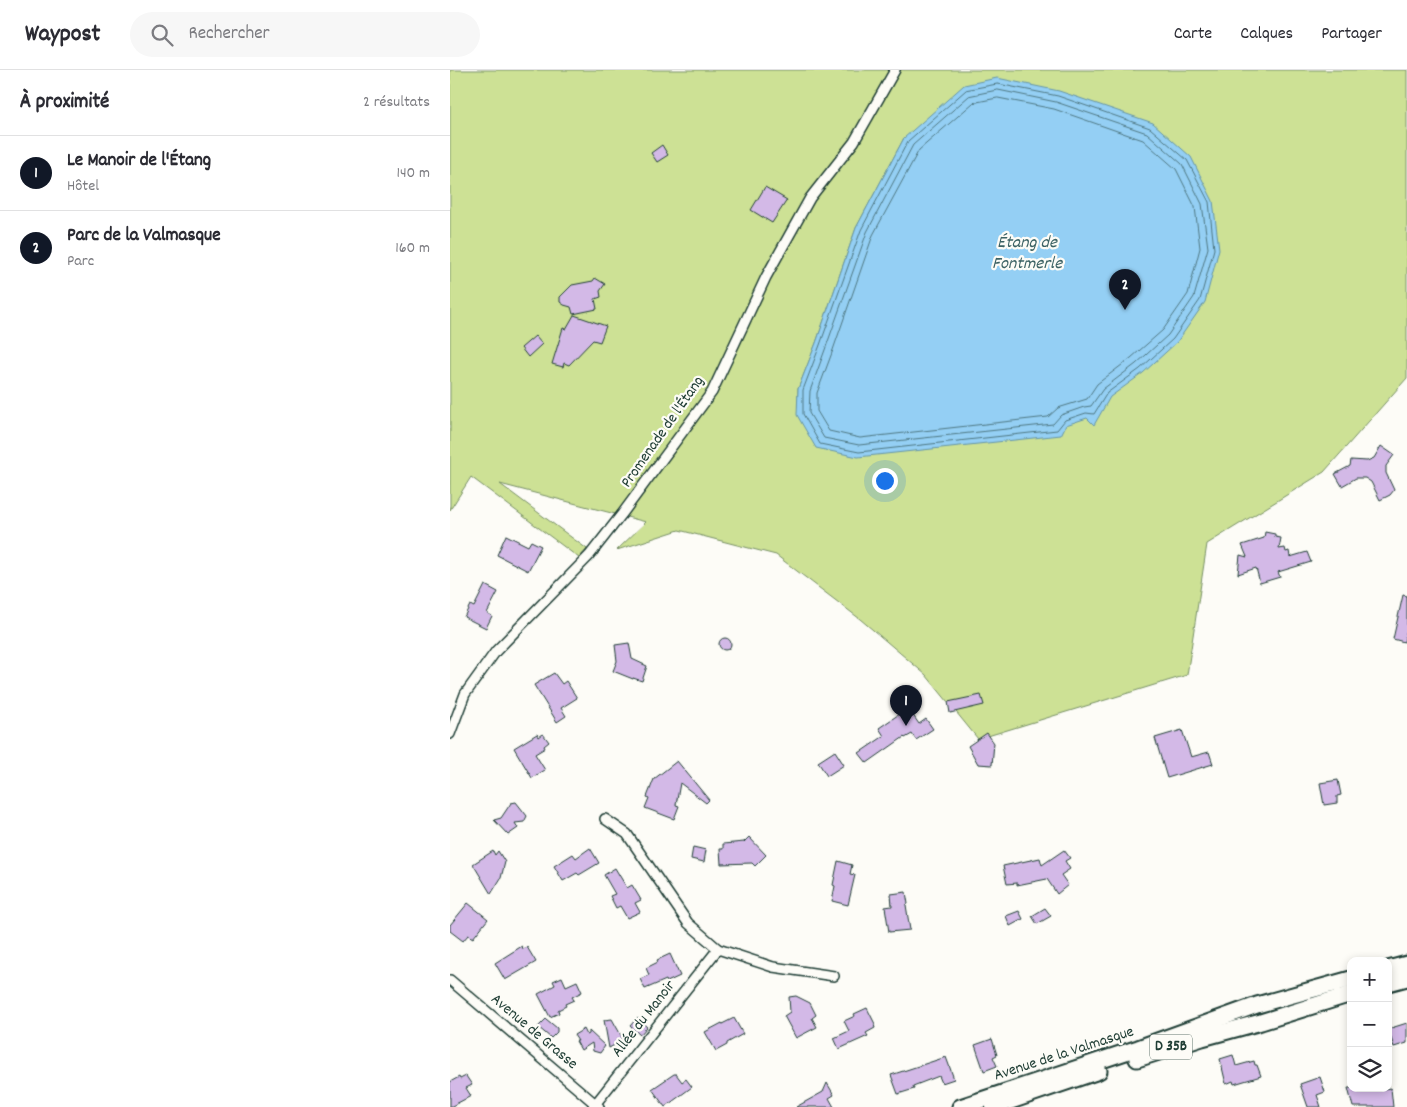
<!DOCTYPE html>
<html lang="fr">
<head>
<meta charset="utf-8">
<style>
  :root { --surface:#fff; --page:#f7f7f7; --text:#2b2b33; --muted:#7c7c81; --line:#e1e1e2; --accent:#111827 }
  body { margin:0; font-family:Dekko,sans-serif; background:var(--page); color:var(--text) }
  .controls { position:absolute; right:15px; bottom:15px; display:grid; overflow:hidden; border-radius:10px; box-shadow:0 2px 8px #0003 }
  .controls button { width:45px; height:45px; display:grid; place-items:center; padding:0; border:0; border-bottom:1px solid var(--line); background:var(--surface); color:var(--text); font:25px sans-serif }
  .you { position:absolute; left:434px; top:410px; width:18px; height:18px; margin:-12px; border:4px solid #fff; border-radius:50%; background:#1a73e8; box-shadow:0 0 0 8px #1a73e833 }
  .badge { display:grid; place-items:center; width:32px; height:32px; border-radius:50%; background:var(--accent); color:#fff; font-size:16px; font-weight:700 }
  .pin { position:absolute; translate:-50% -41px; filter:drop-shadow(0 1px 2px #0008) }
  .pin::after { content:''; position:absolute; top:26px; width:18px; height:15px; background:inherit; clip-path:polygon(0 0,100% 0,50% 100%) }
  .list { margin:0; padding:0; list-style:none }
  h2 { display:flex; justify-content:space-between; align-items:center; height:65px; margin:0; padding:0 20px; font-size:21px }
  h2 small { font-size:16px; font-weight:400; color:var(--muted) }
  .list li { display:grid; grid-template-columns:32px 1fr auto; gap:15px; align-items:center; box-sizing:border-box; height:75px; padding:0 20px; border-top:1px solid var(--line) }
  .list b { display:block; font-size:19px; white-space:nowrap }
  .list p { margin:0; font-size:16px; white-space:nowrap; color:var(--muted) }
  .list em { font-size:16px; font-style:normal; color:var(--muted) }
  .icon { flex:none; width:28px; height:28px; fill:none; stroke:currentColor; stroke-width:2; stroke-linecap:round; stroke-linejoin:round }
  .map { position:relative; flex:none; width:957px; height:1037px; overflow:hidden }
  header { display:flex; align-items:center; gap:30px; box-sizing:border-box; height:70px; padding:0 25px; background:var(--surface); border-bottom:1px solid var(--line) }
  header strong { font-size:24px }
  nav { display:flex; gap:28px; margin-inline-start:auto; font-size:18px }
  .search { width:350px; height:45px; background:var(--page); display:flex; align-items:center; gap:12px; box-sizing:border-box; padding:0 18px; border-radius:28px; color:var(--muted); font-size:19px }
  main { display:flex }
  aside { flex:1; background:var(--surface) }
  .map>svg:first-child { display:block }
  .green { fill:#cde195; stroke:#768f64; fill-rule:evenodd }
  .water { fill:#94cff4; stroke:#6595a7 }
  .lines { fill:none; stroke-linecap:round; stroke-linejoin:round }
  .shore { stroke:#4e7781; stroke-width:1 }
  .building { fill:#d3b9e7; stroke:#1f3d34 }
  .street-casing { stroke:#1f3d34; stroke-width:12 }
  .primary-casing { stroke:#1f3d34; stroke-width:19 }
  .street { stroke:#fdfcf7; stroke-width:9 }
  .primary { stroke:#fdfcf7; stroke-width:15 }
  .labels { text-anchor:middle; dominant-baseline:central; stroke-width:4.5; stroke-linejoin:round; paint-order:stroke }
  .shield { fill:#fdfcf7; stroke:#62766e; stroke-width:1 }
  .shield-label { font-size:15px; font-weight:bold; fill:#1f3d34 }
  .street-label { font-size:16px; fill:#1f3d34; stroke:#fdfcf7 }
  .water-label { font-size:18px; font-style:italic; fill:#3c6264; stroke:#fdfcf7 }
</style>
</head>
<body>
<header>
<strong>Waypost</strong>
<div class="search"><svg class="icon" aria-label="search" viewBox="0 0 24 24"><circle cx="10" cy="10" r="6"/><path d="M15 15l6 6"/></svg>Rechercher</div>
<nav><a>Carte</a><a>Calques</a><a>Partager</a></nav>
</header>
<main>
<aside>
<h2>À proximité<small>2 résultats</small></h2>
<ul class="list">
<li><span class="badge">1</span><div><b>Le Manoir de l'Étang</b><p>Hôtel</p></div><em>140 m</em></li>
<li><span class="badge">2</span><div><b>Parc de la Valmasque</b><p>Parc</p></div><em>160 m</em></li>
</ul>
</aside>
<div class="map">
<svg width="957" height="1037" viewBox="0 0 957 1037">
  <rect width="100%" height="100%" fill="#fdfcf7"/>
  <filter id="ink" filterUnits="userSpaceOnUse"><feTurbulence type="fractalNoise" baseFrequency=".02" numOctaves="2"/><feDisplacementMap in="SourceGraphic" scale="10" xChannelSelector="R" yChannelSelector="G"/><feConvolveMatrix kernelMatrix="1 2 1 2 8 2 1 2 1" color-interpolation-filters="sRGB"/></filter>
  <g filter="url(#ink)">
    <path class="green" d="M0,0H957V308L874,402L757,474L737,605L528,669L476,605L410,549L326,485L229,460L167,480L196,452L50,414L137,479L129,488L21,407L0,440ZM454,68L348,337V319L366,273L406,158Z"/>
    <path class="water" d="M547,8L609,21L703,53L741,87L763,131L769,179L755,232L727,272L693,303L660,327L644,355L637,348L616,355L611,365L408,387L366,378L347,345L348,319L366,273L406,158L454,68L514,15Z"/>
    <g class="lines">
      <g class="shore">
        <path d="M548,14L608,26L700,58L737,90L759,132L764,179L750,230L723,269L690,299L657,323L644,344L636,343L615,350L607,360L409,382L370,374L353,344V320L370,275L411,160L458,71L516,20Z"/>
        <path d="M548,20L606,32L697,63L732,94L752,134L758,178L744,227L718,265L686,294L653,319L641,336L634,337L611,345L603,354L409,375L374,368L359,343L360,321L376,277L417,162L463,75L519,26Z"/>
        <path d="M548,28L604,39L693,70L726,99L745,137L750,178L738,224L713,260L681,288L647,314L637,329L608,338L598,347L410,368L379,361L367,341V323L383,280L423,165L469,80L523,33Z"/>
      </g>
    </g>
    <g class="building">
      <path d="M212,75L218,85L207,92L201,83Z"/>
      <path d="M315,117L337,130L322,153L301,140Z"/>
      <path d="M145,208L155,214L150,221L151,227L145,229L147,239L123,244L121,237L114,235L110,232V227L122,215L143,211Z"/>
      <path d="M124,245L156,256L150,272L143,270L119,295L114,293L113,297L102,294L113,258L116,259Z"/>
      <path d="M85,266L92,274L78,287L71,278Z"/>
      <path d="M931,376L944,385L936,396V403L944,420L940,425L930,430L921,412L915,408H906L892,416L885,404L900,396L901,390L917,391L924,388Z"/>
      <path d="M815,462L825,464V467L831,468L829,479L835,478L836,482L839,481L840,487L857,482L861,492L828,502L830,507L810,513L806,498L788,504L790,485L797,487L792,475L814,468Z"/>
      <path d="M56,465L78,476L81,471L91,476L78,501L47,485Z"/>
      <path d="M35,515L48,522L37,543L42,546L36,558L14,547L20,535L24,537Z"/>
      <path d="M953,525L957,526V559L954,572L943,569Z"/>
      <circle cx="275" cy="574" r="6"/>
      <path d="M179,573L182,589L197,596L192,611L183,608V609L163,601L167,591L165,575Z"/>
      <path d="M104,603L112,614L116,611L127,628L111,638L116,646L107,652L84,615Z"/>
      <path d="M457,620L466,633L457,639L448,626Z"/>
      <path d="M531,625L534,635L500,643L498,632Z"/>
      <path d="M458,638L469,654L476,649L483,659L466,670L462,664L455,668L454,667L417,693L409,683L434,666L429,658Z"/>
      <path d="M732,660L741,687L759,682L763,694L717,708L705,668Z"/>
      <path d="M537,663L544,673L542,695L528,694L518,676Z"/>
      <path d="M87,664L89,667L93,664L99,672L94,676L95,678L85,684L95,700L82,708L64,678Z"/>
      <path d="M385,681L394,695L377,706L368,692Z"/>
      <path d="M227,691L259,730L256,733L230,713L226,735L229,736L224,749L195,738L199,728L197,727L204,709Z"/>
      <path d="M888,710L891,725L887,726V733L874,735L870,713Z"/>
      <path d="M66,732L77,746L74,752L65,753L68,758L58,765L44,750L51,748L61,733Z"/>
      <path d="M299,767L316,785L305,796L302,793L271,794L270,779H273V774L294,772Z"/>
      <path d="M243,777L256,780L254,792L241,789Z"/>
      <path d="M140,778L149,793L129,805L127,803L113,811L104,796L123,784L126,788Z"/>
      <path d="M614,780L620,788L615,791L620,799L611,805L618,815L607,824L597,809L567,815V813L557,814L553,796L590,788L592,795Z"/>
      <path d="M43,781L45,785L48,781L55,792L51,808L41,824L23,794Z"/>
      <path d="M388,791L402,795L400,804L405,805L398,835L382,831L385,816L383,815Z"/>
      <path d="M165,798L177,818L182,815L191,830L185,833L190,842L177,848L170,836L166,838L160,826L165,824L154,805Z"/>
      <path d="M456,822L458,834L456,835L460,860L439,862L435,837L442,836L441,824Z"/>
      <path d="M18,833L38,849L23,868L18,865L13,871L0,861V855Z"/>
      <path d="M595,838L601,846L587,854L582,846Z"/>
      <path d="M569,841L573,849L560,856L556,846Z"/>
      <path d="M72,876L73,879L77,877L86,892L55,910L45,893Z"/>
      <path d="M220,884L230,906L217,912L216,910L195,919L190,909L199,905L196,898L208,892L207,890Z"/>
      <path d="M112,907L116,916L127,911L132,922L122,927L124,930L115,934L116,936L108,940L109,943L100,947L88,924L105,915L103,911Z"/>
      <path d="M346,926L360,933L366,945L362,948L367,957L346,968L334,946L340,942L339,927Z"/>
      <path d="M417,938L425,954L424,955L425,958L416,963L418,966L389,979L384,968L399,961L394,951L405,946L404,944Z"/>
      <path d="M187,948L197,957L190,965L180,956Z"/>
      <path d="M284,948L293,964L277,973V975L266,981L255,962L272,953V954Z"/>
      <path d="M96,949L107,958V962L101,968L88,957Z"/>
      <path d="M162,949L172,967V971L159,978L154,950Z"/>
      <path d="M957,953V973L944,977L938,959Z"/>
      <path d="M134,959L137,965L139,964V961L155,976L150,983L143,981L142,973L131,980L126,971H128L124,965Z"/>
      <path d="M542,969L547,985L543,987L547,996L534,1001L525,975Z"/>
      <path d="M783,985L786,996L804,991L805,995H807L811,1006L784,1014L783,1011L776,1014L770,989Z"/>
      <path d="M496,987L504,1009L492,1013L489,1006L463,1016L464,1019L448,1024L441,1005Z"/>
      <path d="M224,1004H226L232,1012L236,1009L242,1017L215,1037L202,1019Z"/>
      <path d="M16,1006L22,1015L16,1018L21,1026L0,1037V1012L9,1007L10,1009Z"/>
      <path d="M870,1007L875,1022L867,1025L871,1037H858L850,1014Z"/>
      <path d="M377,1013L384,1025L379,1028L384,1037H346L373,1022Z"/>
      <path d="M898,1018H915V1021L941,1018L943,1037H903Z"/>
    </g>
    <g class="lines">
      <defs>
        <g id="street">
          <path d="M0,664L15,624L46,581L139,486L172,444L262,322L316,207L360,128L404,72L445,0"/>
          <path d="M155,749L177,764L238,853L268,879L323,897L384,906"/>
          <path d="M0,910L149,1037"/>
          <path d="M143,1037L268,879"/>
        </g>
        <g id="primary">
          <path d="M938,899L957,894"/>
          <path d="M938,913L957,908"/>
          <path d="M687,989L752,968L811,952L901,924"/>
          <path d="M510,1037L688,978L807,935L901,909"/>
          <path d="M543,1037L649,1001"/>
        </g>
      </defs>
      <use href="#street" class="street-casing"/>
      <use href="#primary" class="primary-casing"/>
      <use href="#street" class="street"/>
      <use href="#primary" class="primary"/>
    </g>
  </g>
  <g class="labels">
    <rect class="shield" x="700" y="964.5" width="42" height="25" rx="4"/>
    <g class="shield-label">
      <text x="721" y="977">D 35B</text>
    </g>
    <g class="street-label">
      <text transform="translate(213 362) rotate(-55)">Promenade de l'Étang</text>
      <text transform="translate(194 949) rotate(-52)">Allée du Manoir</text>
      <text transform="translate(84 962) rotate(40)">Avenue de Grasse</text>
      <text transform="translate(614 984) rotate(-18)">Avenue de la Valmasque</text>
    </g>
    <g class="water-label">
      <text x="577" y="173">Étang de<tspan x="577" dy="21">Fontmerle</tspan></text>
    </g>
  </g>
</svg>
<div class="controls">
<button>+</button>
<button>−</button>
<button><svg class="icon" aria-label="layers" viewBox="0 0 24 24"><path d="M12 4l9 5-9 5-9-5zM3 14l9 5 9-5"/></svg></button>
</div>
<div class="you"></div>
<div class="pin badge" style="left:456px;top:656px">1</div>
<div class="pin badge" style="left:675px;top:240px">2</div>
</div>
</main>
</body>
</html>
